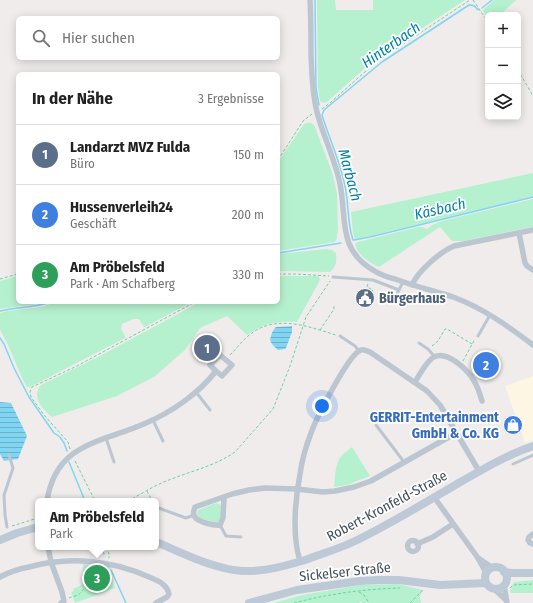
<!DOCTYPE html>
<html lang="de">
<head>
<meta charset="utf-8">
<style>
  :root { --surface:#fff; --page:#f6f6f6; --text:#222; --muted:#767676; --line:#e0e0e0; --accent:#2563eb }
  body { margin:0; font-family:"Fira Sans Condensed",sans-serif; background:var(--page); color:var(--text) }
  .controls { position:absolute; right:12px; top:12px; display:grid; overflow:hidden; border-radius:6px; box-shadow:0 2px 10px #0003 }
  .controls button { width:36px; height:36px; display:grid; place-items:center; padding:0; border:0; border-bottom:1px solid var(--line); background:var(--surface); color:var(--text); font:20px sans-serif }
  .you { position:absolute; left:322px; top:406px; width:14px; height:14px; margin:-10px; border:3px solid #fff; border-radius:50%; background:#1a73e8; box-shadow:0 0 0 6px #1a73e833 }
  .badge { display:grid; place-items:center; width:26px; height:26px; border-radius:50%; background:var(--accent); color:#fff; font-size:13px; font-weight:700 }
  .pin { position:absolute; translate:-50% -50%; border:2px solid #fff; box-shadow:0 1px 4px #0006 }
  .popup { position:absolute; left:35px; top:498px; width:124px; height:52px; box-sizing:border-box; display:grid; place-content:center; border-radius:6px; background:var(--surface); filter:drop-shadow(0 1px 3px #0005); font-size:13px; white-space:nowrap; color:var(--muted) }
  .popup b { font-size:15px; color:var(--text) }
  .popup::after { content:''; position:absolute; left:50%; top:100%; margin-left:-8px; border:8px solid transparent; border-top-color:var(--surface) }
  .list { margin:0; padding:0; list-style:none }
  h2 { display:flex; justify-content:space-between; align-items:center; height:52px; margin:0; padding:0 16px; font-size:17px }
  h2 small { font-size:13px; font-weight:400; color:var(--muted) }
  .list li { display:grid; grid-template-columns:26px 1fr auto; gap:12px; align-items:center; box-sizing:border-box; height:60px; padding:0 16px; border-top:1px solid var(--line) }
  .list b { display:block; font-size:15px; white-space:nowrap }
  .list p { margin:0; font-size:13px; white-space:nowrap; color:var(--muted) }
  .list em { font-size:13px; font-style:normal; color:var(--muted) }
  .icon { flex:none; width:22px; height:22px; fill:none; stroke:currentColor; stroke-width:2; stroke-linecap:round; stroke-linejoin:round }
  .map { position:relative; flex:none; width:533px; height:603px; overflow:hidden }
  .search { position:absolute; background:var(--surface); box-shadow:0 2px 10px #0003; left:16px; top:16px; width:264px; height:44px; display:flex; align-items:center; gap:10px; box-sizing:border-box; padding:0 14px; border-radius:6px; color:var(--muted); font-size:15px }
  .panel { position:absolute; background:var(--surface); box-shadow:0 2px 10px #0003; left:16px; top:72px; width:264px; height:232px; border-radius:6px }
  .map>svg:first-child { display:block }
  .commercial { fill:#fdf6e3 }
  .green { fill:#b6f1cf }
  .water { fill:url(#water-rules) }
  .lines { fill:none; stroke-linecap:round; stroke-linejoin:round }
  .stream { stroke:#80d6f2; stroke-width:1.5 }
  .path { stroke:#6cd2a3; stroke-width:1; stroke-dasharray:3 2; stroke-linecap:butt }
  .lane { stroke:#bcc6d0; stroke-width:3 }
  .street { stroke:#bcc6d0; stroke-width:5.5 }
  .secondary { stroke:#bdc9d7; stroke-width:8 }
  .labels { text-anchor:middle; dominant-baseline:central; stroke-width:3.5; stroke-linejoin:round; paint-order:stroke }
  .service-label { font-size:14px; font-weight:bold; fill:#4e5e75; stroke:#fff; text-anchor:start }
  .shop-label { font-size:14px; font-weight:bold; fill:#366cbe; stroke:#fff; text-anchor:end }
  .street-label { font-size:14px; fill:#444f5b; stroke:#fff }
  .water-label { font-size:15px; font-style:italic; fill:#0380a8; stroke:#fff }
</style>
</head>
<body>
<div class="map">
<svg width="533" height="603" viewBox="0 0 533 603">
  <defs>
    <pattern id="water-rules" width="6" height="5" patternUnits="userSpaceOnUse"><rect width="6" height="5" fill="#80d6f2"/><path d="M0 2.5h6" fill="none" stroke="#6ab0c7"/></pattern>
  </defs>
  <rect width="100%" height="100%" fill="#f0ecec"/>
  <path class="commercial" d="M533,376V440L525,443L505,386Z"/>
  <g class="green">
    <path d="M317,0H335L336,10H373V0H465L374,60L328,101L324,103L320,101L318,88Z"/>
    <path d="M494,0H516L500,15H488V18L483,11L484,9Z"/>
    <path d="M308,123H311L314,125L332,172L335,184L337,194L338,228L337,238L335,242L278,251V162L304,124Z"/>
    <path d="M533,173V196L370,236L357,239L354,238L353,233L351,212Z"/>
    <path d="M533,199V227L463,241H452L440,227L379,267C370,263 357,255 355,244L358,242L418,227H422L427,229L432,225L442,221Z"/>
    <path d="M326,249L332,250L336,253C337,261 336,267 330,272L278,271V254Z"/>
    <path d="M18,276V302H47L36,304L0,309V281Z"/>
    <path d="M278,276H318L320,279L319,282L297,322C277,321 263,323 247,335L227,316L200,328L185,350L154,377L117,396L52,417C42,409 31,396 41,385L98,357L200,302H278Z"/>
    <path d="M56,302H192L145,327H144L139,319H133L122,324L121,329L125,336V338L30,387H27L24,382L7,343L0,330V313L7,311L42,307Z"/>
    <path d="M352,447L370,476L347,485L334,487C335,477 335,463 342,455C345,452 349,450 352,447Z"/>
    <path d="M216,503L219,504L221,505V520L219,523H217L200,518L197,514L198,510Z"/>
    <path d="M83,564L110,567L109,572L115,588L75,603L71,592L74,591L73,589L83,584Z"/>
    <path d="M533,580V593H511L510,591L514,582Z"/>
    <path d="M398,584L423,590L420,596L421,603H362V602L358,603H273L302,595L361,585Z"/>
  </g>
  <g class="water">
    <path d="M292,326V332L286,348L285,349L278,350C274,346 268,342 271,336C272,332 273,330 276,327Z"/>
    <path d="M0,402L11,403L27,436L18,459L4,461L0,454Z"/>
  </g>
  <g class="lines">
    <g class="stream">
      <path d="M315,0L316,88L319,105"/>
      <path d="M482,8L492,0"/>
      <path d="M353,240C347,223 349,204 345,186C340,161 329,138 322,115L324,110L382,62L469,5C474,5 475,6 478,10"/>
      <path d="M354,240L370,237L533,197"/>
      <path d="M278,253L341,243"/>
      <path d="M0,311C17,307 34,308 50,302"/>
      <path d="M0,338L4,344L14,368L29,397L54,433L60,437L64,443L67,451"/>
      <path d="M69,462L85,501"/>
      <path d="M101,547L104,554"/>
      <path d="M111,570L126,603"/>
    </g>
    <g class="path">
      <path d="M473,0L488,22"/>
      <path d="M518,70L533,96"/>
      <path d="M322,109L330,103L376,62L470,0"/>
      <path d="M278,160L303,121L312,114"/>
      <path d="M278,274H296L329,276"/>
      <path d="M0,279L18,274"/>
      <path d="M368,284L367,287L373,290L372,291"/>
      <path d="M384,297L385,295L390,297"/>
      <path d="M320,330L334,309V306"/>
      <path d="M432,346L438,341L445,329H447L472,344"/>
      <path d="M230,355C236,349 241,342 247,337C273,313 307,326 336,335"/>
      <path d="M463,361L475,339"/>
      <path d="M70,449L68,442L44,415L31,397L30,392L32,387L77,366L195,302"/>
      <path d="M75,461L95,501"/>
      <path d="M147,491L152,501"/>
      <path d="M128,501C141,494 155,485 169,480C191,471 215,466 235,452L273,409L290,366L306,317L330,281"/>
      <path d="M12,526L38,518"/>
      <path d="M106,547L109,554V558"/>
      <path d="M510,588L513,585L533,584"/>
      <path d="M359,592L364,595L369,603"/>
      <path d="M69,598C71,597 75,596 78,595C81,593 82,590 85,588C95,582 110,588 105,570"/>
      <path d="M294,603C328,594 364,589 400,588"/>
      <path d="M410,603L423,590"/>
    </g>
    <g class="lane">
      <path d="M333,277L373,280L399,290"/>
      <path d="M394,300L403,282"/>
      <path d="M340,336L355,346L359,351"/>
      <path d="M478,336L490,315"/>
      <path d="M419,343L428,349L434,356"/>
      <path d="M196,392L210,410"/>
      <path d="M153,420L163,441"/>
      <path d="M376,425L404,462"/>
      <path d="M106,438L114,462"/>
      <path d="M513,464L533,455"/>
      <path d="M156,507L186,518L194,515"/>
      <path d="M220,525L226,536L241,537"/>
      <path d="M7,527L5,515L4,495L13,468L9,455"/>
    </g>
    <g class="street">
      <path d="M310,0C311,18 311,36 311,55C312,74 312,93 317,112C323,136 335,159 340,184C347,217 337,249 373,270C379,274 387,277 395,279C414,286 434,291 453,297C483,308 508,326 533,345"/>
      <path d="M519,233L525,263L527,266L533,270"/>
      <path d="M412,285C418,271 440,252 454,246L533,230"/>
      <path d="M415,382C419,376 427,360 434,357C447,350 468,370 474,381C478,387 480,394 482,401"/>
      <path d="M434,497L478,558L486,573"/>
      <path d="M224,498L223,518L220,525C215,526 198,522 195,517C192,514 194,510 195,507L232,494L249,490L265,488L297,489L323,492L335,491L354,487L371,481L456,433"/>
      <path d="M47,501C56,442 102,443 146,423C172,412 199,393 216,371L222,376L232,365L220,355L210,365L216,371"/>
      <path d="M533,534L529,537L528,540L530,543L533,544"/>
      <circle cx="413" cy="546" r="5.5"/>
      <path d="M417,544L433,537L453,524"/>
      <path d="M48,547L51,562L62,592L64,601L61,603"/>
      <path d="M478,558L493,568"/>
      <path d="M300,561C292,536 295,500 300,474C302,460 306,446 311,433C316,419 349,353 361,350C364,349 367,351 370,352L427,391L440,405L479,471"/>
      <path d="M0,577C9,572 19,569 29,567C69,556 112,560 149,577C158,581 167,584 169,594L167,597L156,603"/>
      <path d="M504,585L507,603"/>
      <path d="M494,589L506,600"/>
    </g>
    <g class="secondary">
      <path d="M0,540L17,533L38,527"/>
      <path d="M156,542C183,553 213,569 242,571C264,572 285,566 305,560C321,554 338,549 353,542C387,526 419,506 452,487C478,472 504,456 533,446"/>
      <circle cx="496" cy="578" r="11"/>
      <path d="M504,572L512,573H533"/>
      <path d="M249,603L297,590L360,581L379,580H399L440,585L486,583"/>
    </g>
  </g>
  <defs>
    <symbol id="civic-disc" viewBox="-11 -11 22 22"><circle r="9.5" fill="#5c6f8a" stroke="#fff"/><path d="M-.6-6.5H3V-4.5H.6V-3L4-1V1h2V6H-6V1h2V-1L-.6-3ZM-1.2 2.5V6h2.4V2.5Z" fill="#fff"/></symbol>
    <symbol id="shop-disc" viewBox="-11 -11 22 22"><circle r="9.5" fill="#3f7fe0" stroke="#fff"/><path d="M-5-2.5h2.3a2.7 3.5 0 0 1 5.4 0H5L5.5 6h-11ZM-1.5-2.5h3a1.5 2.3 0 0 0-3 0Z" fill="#fff"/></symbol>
  </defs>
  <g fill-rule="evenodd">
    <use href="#civic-disc" x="354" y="287" width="22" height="22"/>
    <use href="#shop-disc" x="502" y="414" width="22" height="22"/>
  </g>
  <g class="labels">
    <g class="service-label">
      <text x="379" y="298">Bürgerhaus</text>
    </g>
    <g class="shop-label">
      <text x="499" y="417">GERRIT-Entertainment<tspan x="499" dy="16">GmbH &amp; Co. KG</tspan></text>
    </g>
    <g class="street-label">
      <text transform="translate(387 506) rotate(-28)">Robert-Kronfeld-Straße</text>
      <text transform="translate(345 572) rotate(-6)">Sickelser Straße</text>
    </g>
    <g class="water-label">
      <text transform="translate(391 45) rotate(-35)">Hinterbach</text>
      <text transform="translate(350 175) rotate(75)">Marbach</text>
      <text transform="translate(440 209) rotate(-13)">Käsbach</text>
    </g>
  </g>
</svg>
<div class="controls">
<button>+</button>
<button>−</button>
<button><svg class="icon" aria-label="layers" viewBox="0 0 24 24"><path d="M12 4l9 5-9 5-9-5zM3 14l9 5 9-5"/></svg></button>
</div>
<div class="you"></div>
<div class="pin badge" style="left:207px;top:348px;background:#5c6f8a">1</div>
<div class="pin badge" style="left:486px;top:365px;background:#3f7fe0">2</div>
<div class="pin badge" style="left:97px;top:578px;background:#2e9e5b">3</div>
<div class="popup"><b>Am Pröbelsfeld</b>Park</div>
<div class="search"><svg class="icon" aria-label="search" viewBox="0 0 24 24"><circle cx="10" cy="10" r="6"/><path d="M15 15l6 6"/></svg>Hier suchen</div>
<section class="panel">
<h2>In der Nähe<small>3 Ergebnisse</small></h2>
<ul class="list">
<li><span class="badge" style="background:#5c6f8a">1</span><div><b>Landarzt MVZ Fulda</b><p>Büro</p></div><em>150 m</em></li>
<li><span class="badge" style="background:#3f7fe0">2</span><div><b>Hussenverleih24</b><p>Geschäft</p></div><em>200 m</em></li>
<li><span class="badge" style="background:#2e9e5b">3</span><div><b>Am Pröbelsfeld</b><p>Park · Am Schafberg</p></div><em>330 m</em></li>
</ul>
</section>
</div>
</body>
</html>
